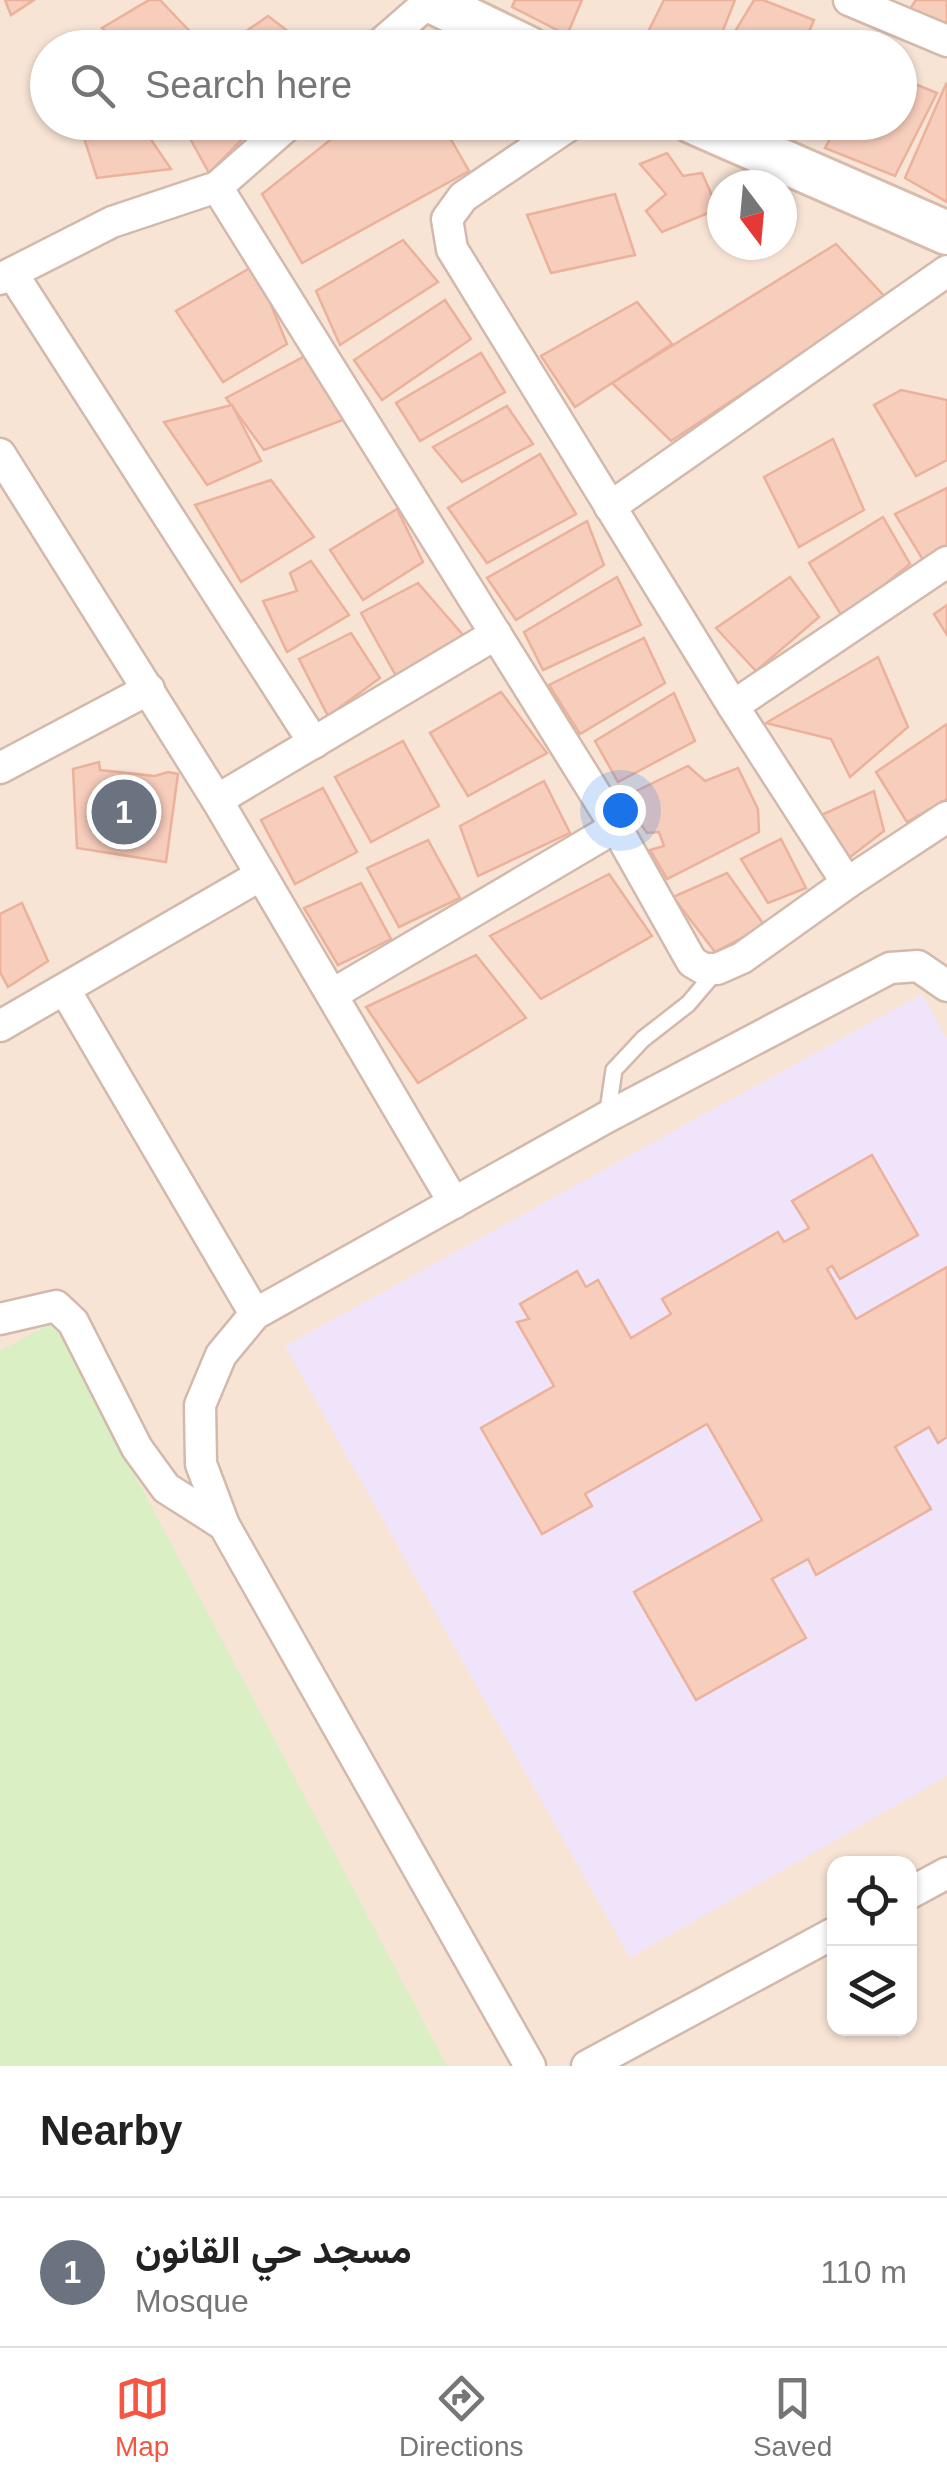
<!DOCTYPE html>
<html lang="en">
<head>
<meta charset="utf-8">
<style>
  :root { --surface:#fff; --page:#f6f6f6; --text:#222; --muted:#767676; --line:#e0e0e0; --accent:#f55541 }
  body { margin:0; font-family:Helvetica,Vazirmatn,sans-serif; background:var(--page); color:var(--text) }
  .controls { position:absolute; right:30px; bottom:30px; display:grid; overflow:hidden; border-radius:20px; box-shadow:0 2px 8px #0004 }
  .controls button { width:90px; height:90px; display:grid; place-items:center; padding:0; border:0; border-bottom:2px solid var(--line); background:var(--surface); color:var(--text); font:50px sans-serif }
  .compass { position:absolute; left:707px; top:170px; width:90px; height:90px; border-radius:50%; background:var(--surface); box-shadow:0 2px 8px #0004; rotate:164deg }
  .you { position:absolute; left:620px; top:810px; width:35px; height:35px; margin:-25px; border:8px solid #fff; border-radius:50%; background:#1a73e8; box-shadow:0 0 0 15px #1a73e833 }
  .badge { display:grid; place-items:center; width:65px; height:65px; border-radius:50%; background:var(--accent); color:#fff; font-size:32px; font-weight:700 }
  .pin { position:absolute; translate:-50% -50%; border:5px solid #fff; box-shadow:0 2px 10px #0006 }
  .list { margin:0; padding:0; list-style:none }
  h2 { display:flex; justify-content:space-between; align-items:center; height:130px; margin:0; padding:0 40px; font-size:42px }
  h2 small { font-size:32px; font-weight:400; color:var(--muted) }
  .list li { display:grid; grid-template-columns:65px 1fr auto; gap:30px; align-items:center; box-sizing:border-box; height:150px; padding:0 40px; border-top:2px solid var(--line) }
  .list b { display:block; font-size:38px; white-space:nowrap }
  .list p { margin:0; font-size:32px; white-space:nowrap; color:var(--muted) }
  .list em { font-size:32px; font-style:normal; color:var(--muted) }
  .icon { flex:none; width:55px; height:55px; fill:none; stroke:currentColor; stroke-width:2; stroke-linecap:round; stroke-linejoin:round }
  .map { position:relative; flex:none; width:947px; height:2066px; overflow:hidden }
  .search { position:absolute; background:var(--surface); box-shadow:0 2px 8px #0004; left:30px; right:30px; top:30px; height:110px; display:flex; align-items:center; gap:25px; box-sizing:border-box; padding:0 35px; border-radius:55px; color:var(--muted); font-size:38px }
  .sheet { height:280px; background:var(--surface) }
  nav { display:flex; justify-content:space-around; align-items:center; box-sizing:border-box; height:140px; border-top:2px solid var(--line); background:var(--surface); font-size:28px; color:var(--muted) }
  nav a { display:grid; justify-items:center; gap:5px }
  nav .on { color:var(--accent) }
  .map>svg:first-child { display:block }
  .residential { fill:#f7e4d5; fill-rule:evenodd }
  .education { fill:#f0e4fb }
  .green { fill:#daefc4 }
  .building { fill:#f7cdbc; stroke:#ecb19b; stroke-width:2.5 }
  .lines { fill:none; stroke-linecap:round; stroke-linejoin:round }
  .lane-casing { stroke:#d3b9ab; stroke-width:20 }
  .street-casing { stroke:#d3b9ab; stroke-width:35 }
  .secondary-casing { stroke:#d9bbab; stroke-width:48 }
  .lane { stroke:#fff; stroke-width:15 }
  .street { stroke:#fff; stroke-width:30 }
  .secondary { stroke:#fff; stroke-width:42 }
</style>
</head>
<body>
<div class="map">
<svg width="947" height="2066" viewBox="0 0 947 2066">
  <rect width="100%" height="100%" fill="#fff3e8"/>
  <path class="residential" d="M0,0H947V2066H0ZM48,48H900V122H48ZM722,185H782V245H722ZM834,1864H910V2028H834Z"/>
  <path class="education" d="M922,994L947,1039V1776L630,1958L285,1346Z"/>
  <path class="green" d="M54,1322L447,2066H0V1351Z"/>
  <g class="building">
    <path d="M5,0H34L11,15Z"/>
    <path d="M149,0H160L199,41L190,48H122L102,28Z"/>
    <path d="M515,0H582L567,35L512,7Z"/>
    <path d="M664,0H735L716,48H640Z"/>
    <path d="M754,0H763L814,20L802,48H725Z"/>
    <path d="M916,0H947V27L907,13Z"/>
    <path d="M268,16L310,48H222Z"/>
    <path d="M809,32L850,48H802Z"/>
    <path d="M900,78L937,93L895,176L825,148L839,122H900Z"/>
    <path d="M946,84L947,85V202L905,178Z"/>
    <path d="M139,122L171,169L97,178L79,123Z"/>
    <path d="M181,122H259L209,173Z"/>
    <path d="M353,122H441L469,171L302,263L262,194Z"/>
    <path d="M799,122H827L820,135Z"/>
    <path d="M667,153L683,176L702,173L718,209L662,232L646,211L666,194L640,164Z"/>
    <path d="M615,194L635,255L551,273L527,215Z"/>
    <path d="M403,240L438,282L340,345L316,291Z"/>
    <path d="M836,244L886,298L671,441L612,383Z"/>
    <path d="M255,265L287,344L223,382L176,311Z"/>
    <path d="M445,300L471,339L382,400L354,360Z"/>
    <path d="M637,302L672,344L575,407L541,356Z"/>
    <path d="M481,353L505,392L420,441L396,403Z"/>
    <path d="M307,355L348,418L264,450L226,398Z"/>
    <path d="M901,390L947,400V460L916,476L874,405Z"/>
    <path d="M232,405L261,461L207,485L164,422Z"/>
    <path d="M507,406L533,444L462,482L433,447Z"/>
    <path d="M833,439L864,510L799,547L764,477Z"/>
    <path d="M540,454L576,514L487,563L448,508Z"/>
    <path d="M271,480L314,537L241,582L195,505Z"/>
    <path d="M947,488V562L931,573L895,514Z"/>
    <path d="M397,509L423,562L363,600L330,550Z"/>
    <path d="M883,517L910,564L843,618L809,563Z"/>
    <path d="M587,521L604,565L516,620L487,578Z"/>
    <path d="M311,561L349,615L287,652L263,601L297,591L290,573Z"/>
    <path d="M617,577L641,625L543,670L524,632Z"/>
    <path d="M790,577L819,617L756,671L716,628Z"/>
    <path d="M418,583L463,635L396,676L361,613Z"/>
    <path d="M947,605V635L934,614Z"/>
    <path d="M351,633L380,678L328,716L299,659Z"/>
    <path d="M644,638L665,683L580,734L549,685Z"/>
    <path d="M878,657L908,727L850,777L831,739L766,723Z"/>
    <path d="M501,692L547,753L468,796L430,733Z"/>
    <path d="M674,693L695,741L618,782L595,741Z"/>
    <path d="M947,724V799L907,822L876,772Z"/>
    <path d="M403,741L439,806L371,842L335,777Z"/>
    <path d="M99,762L100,770L155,776L168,772L178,774L166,862L77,848L73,769Z"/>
    <path d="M688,766L705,781L738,768L758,809L759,832L667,879L650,850L664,846L659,832L647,833L622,798Z"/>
    <path d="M544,781L570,833L478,876L460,826Z"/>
    <path d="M323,788L357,852L295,884L261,820Z"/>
    <path d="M874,791L884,831L845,861L819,816Z"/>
    <path d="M781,839L806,888L768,903L741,859Z"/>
    <path d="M428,840L460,898L399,927L367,868Z"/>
    <path d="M727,873L765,926L715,952L673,897Z"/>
    <path d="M609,874L652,936L541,999L490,936Z"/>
    <path d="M361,883L391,939L338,965L304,908Z"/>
    <path d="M22,903L48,961L8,987L0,972V914Z"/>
    <path d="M476,955L526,1018L418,1083L366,1007Z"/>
    <path d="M872,1155L918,1235L840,1279L832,1266L827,1269L856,1319L947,1267V1437L938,1443L929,1427L895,1447L931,1509L816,1575L808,1559L772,1579L806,1638L696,1700L634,1592L762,1520L707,1424L585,1494L592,1506L542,1534L481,1428L554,1386L517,1322L529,1319L520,1304L577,1271L586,1287L598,1280L631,1338L671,1314L662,1299L778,1232L784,1242L809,1228L792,1201Z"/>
  </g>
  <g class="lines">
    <defs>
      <path id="lane" d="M607,1117L614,1070L643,1039L688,1004L717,970"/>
      <g id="street">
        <path d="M849,0L947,41"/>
        <path d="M376,48L430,1"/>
        <path d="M574,122L463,197L447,219L452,249L733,706L847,883"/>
        <path d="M217,187L616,827L692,962L704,969H717L742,958L847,883L947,817"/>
        <path d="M12,273L314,743"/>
        <path d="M0,279L112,222L217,187L291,122"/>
        <path d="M0,454L217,800L454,1203"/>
        <path d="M610,507L947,271"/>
        <path d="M733,706L947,562"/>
        <path d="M0,768L149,689"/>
        <path d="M217,800L496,634"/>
        <path d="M65,990L255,1314"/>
        <path d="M333,994L616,827"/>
        <path d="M0,1026L261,875"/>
        <path d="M0,1319L56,1306L73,1322L137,1448L166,1488L224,1525"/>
        <path d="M910,1893L947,1873"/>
        <path d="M530,2066L224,1525L201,1464L200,1405L221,1355L255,1314L607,1117L890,968L918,966L947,986"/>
        <path d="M587,2066L834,1933"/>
      </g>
      <g id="secondary">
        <path d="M429,0L528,48"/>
        <path d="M693,122L947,233"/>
      </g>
    </defs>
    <use href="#lane" class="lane-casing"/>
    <use href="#street" class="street-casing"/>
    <use href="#secondary" class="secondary-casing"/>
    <use href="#lane" class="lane"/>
    <use href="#street" class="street"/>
    <use href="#secondary" class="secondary"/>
  </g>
</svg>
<div class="controls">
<button><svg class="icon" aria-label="locate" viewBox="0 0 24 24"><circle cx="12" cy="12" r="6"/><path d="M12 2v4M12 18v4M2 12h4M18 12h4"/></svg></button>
<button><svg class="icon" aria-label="layers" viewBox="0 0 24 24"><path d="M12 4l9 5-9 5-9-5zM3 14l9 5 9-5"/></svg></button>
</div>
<svg class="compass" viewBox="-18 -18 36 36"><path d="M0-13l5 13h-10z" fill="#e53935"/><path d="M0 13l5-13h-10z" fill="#767676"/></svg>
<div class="you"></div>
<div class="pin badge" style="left:124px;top:812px;background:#6b7280">1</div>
<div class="search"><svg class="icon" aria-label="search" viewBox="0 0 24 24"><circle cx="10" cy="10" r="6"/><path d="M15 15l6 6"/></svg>Search here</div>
</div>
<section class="sheet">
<h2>Nearby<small></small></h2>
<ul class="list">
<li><span class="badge" style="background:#6b7280">1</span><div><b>مسجد حي القانون</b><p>Mosque</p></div><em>110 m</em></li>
</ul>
</section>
<nav>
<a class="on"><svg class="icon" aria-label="map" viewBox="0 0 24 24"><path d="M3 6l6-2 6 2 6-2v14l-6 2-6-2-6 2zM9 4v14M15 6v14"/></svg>Map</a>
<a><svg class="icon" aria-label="directions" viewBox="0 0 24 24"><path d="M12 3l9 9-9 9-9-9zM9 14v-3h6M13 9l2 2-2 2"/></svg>Directions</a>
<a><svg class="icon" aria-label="saved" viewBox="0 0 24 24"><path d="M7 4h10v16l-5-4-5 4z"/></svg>Saved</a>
</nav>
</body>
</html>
